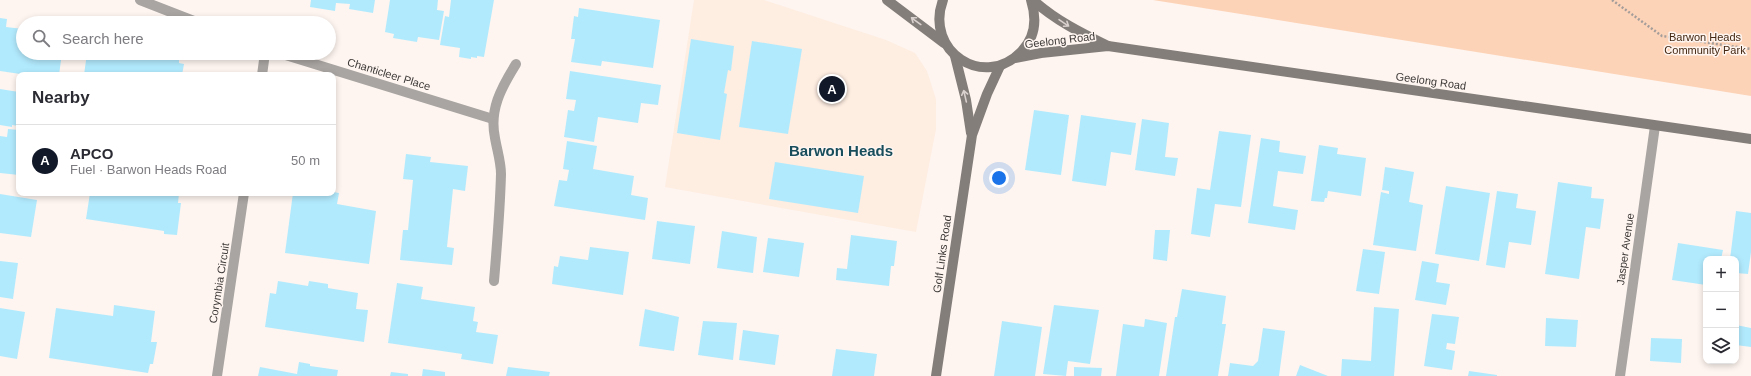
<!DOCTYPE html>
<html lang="en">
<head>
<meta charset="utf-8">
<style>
  :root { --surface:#fff; --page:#f7f7f7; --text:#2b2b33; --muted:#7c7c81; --line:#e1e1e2; --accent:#111827 }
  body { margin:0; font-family:Helvetica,sans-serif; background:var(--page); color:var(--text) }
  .controls { position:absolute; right:12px; bottom:12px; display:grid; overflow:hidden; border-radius:8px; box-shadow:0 2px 6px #0003 }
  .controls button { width:36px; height:36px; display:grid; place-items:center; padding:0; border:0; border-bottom:1px solid var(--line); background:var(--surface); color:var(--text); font:20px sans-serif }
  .you { position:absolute; left:999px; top:178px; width:14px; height:14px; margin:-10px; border:3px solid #fff; border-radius:50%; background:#1a73e8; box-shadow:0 0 0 6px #1a73e833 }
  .badge { display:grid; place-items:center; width:26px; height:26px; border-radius:50%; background:var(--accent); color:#fff; font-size:13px; font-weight:700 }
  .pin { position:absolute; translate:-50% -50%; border:2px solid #fff; box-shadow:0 1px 4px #0006 }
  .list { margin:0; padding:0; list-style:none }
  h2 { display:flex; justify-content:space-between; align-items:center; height:52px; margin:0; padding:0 16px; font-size:17px }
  h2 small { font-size:13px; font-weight:400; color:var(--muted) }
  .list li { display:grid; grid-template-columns:26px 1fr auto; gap:12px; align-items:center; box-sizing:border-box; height:72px; padding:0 16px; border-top:1px solid var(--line) }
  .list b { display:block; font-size:15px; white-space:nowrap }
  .list p { margin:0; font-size:13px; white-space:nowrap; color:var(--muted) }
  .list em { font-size:13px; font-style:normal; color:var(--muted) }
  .icon { flex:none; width:22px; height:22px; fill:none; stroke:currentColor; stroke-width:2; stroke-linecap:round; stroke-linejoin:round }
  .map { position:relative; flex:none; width:1751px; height:376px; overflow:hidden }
  .search { position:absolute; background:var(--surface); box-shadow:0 2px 6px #0003; left:16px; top:16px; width:320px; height:44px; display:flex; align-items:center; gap:10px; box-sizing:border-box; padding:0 14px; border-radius:22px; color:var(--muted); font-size:15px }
  .panel { position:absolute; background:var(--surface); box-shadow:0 2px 6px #0003; left:16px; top:72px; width:320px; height:124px; border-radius:8px }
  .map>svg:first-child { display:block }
  .built { fill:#feede1 }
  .green { fill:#fdd3b7 }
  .building { fill:#b2eafd }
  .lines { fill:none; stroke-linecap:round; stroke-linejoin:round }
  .path { stroke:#a49d9a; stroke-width:2.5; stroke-dasharray:2 2; stroke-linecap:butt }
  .lane { stroke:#a9a5a2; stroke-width:10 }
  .street { stroke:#a9a5a2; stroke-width:10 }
  .secondary { stroke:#847e7a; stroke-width:10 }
  .oneway { stroke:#d9d1cd }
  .labels { text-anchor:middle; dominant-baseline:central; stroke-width:3; stroke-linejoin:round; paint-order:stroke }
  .park-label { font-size:11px; fill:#432712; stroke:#fef5f0 }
  .street-label { font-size:11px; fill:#3e3a38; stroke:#fef5f0 }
  .district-label { font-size:15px; font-weight:bold; fill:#184d5c; stroke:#fef5f0 }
</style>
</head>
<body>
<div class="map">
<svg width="1751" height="376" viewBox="0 0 1751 376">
  <rect width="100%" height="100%" fill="#fef5f0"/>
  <path class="built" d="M694,0H764L886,40L915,53L927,71L936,99V129L916,232L665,187Z"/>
  <path class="green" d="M1153,0H1751V96Z"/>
  <g class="building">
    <path d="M311,0H375L373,13L349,9L350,4L336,3L335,11L310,7Z"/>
    <path d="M390,0H438L437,10L444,11L439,40L418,37L417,42L393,38L394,34L385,32Z"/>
    <path d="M451,0H494L484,57L477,56V58L471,57V59L459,57L460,48L440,45L445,16L449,17Z"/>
    <path d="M579,8L660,20L653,68L602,61L601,66L571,62L575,39H571L574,16L578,17Z"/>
    <path d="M0,18L7,19L6,27L23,29V53H62L59,75H27L0,71Z"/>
    <path d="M691,39L734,46L731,71L728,70L724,93L727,94L720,140L677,133Z"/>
    <path d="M752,41L802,49L788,134L739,127Z"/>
    <path d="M87,53H121V56L146,60L147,55L179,60V63L184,64L182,75H84Z"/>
    <path d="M570,71L661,85L658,105L641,103L638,123L598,117L594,142L564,137L568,110L574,111L576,100L566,99Z"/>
    <path d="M0,89L19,92V126L12,125V127L0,125Z"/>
    <path d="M1034,110L1069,115L1061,175L1025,170Z"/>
    <path d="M1081,115L1136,123L1131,155L1111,152L1106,186L1072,181Z"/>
    <path d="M1142,119L1169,123L1165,157L1178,158L1175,176L1135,170Z"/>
    <path d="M8,129L19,130V175L0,173V136L7,137Z"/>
    <path d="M1219,131L1251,135L1241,207L1215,204L1210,237L1191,234L1197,188L1210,190Z"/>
    <path d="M1261,138L1280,141L1279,152L1306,156L1303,174L1278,171L1273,206L1298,210L1295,230L1248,223Z"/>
    <path d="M567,141L597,146L593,169L634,176L631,195L648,198L645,220L554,206L559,180L567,181L569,170L563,169Z"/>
    <path d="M1319,145L1338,148L1337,154L1366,158L1361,196L1328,191L1327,198H1325L1324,202L1311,201Z"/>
    <path d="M406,154L431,157L430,162L468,166L465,191L453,189L447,247L454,248L452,265L400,260L403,230H408L413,180L403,179Z"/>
    <path d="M775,162L864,176L858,213L769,199Z"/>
    <path d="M1385,167L1414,172L1409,202L1423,205L1416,251L1373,245L1381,192L1389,194V191L1382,190Z"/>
    <path d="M1558,182L1592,187L1591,198L1604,199L1600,229L1586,227L1579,279L1545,274Z"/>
    <path d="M1446,186L1490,193L1479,261L1435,254Z"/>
    <path d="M1497,191L1518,194L1516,208L1536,211L1531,245L1509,242L1505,268L1486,265Z"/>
    <path d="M333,192L339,193L337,204L376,211L369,264L285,253L293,193Z"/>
    <path d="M90,193H179L178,203H181L177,235L164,234V231L86,219Z"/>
    <path d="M0,194L37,200L31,237L0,233Z"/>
    <path d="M1736,211L1751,213V252L1748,274L1736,273V259H1730Z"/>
    <path d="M657,221L695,226L690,264L652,259Z"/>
    <path d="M1155,230H1170L1167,261L1153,259Z"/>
    <path d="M722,231L757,237L753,273L717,268Z"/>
    <path d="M851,235L897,241L894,266H891L889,286L836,280L837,268L847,269Z"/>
    <path d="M768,238L804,243L799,277L763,272Z"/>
    <path d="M1678,243L1723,250L1721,259H1706V285L1672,280Z"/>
    <path d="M590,247L629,252L623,295L552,284L554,266L558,267L560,256L588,260Z"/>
    <path d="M1363,249L1385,252L1379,294L1356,291Z"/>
    <path d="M0,261L18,263L13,299L0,297Z"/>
    <path d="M1422,261L1439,264L1436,282L1450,284L1446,305L1415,300Z"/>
    <path d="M278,281L308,286L309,281L328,284V288L358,293L356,309L368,310L364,342L265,327L270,293L276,294Z"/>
    <path d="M397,283L423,287L421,299L475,307L473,321L478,322L476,332L498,335L493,364L461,359L462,354L388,343Z"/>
    <path d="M1182,289L1226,296L1222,324H1226L1218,376H1166L1175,317H1177Z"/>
    <path d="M114,305L155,311L151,342H157L153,364H150L148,373L49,358L56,308L113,316Z"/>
    <path d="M1054,305L1099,310L1090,364L1068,361L1066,376L1043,374Z"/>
    <path d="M1374,307L1399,309L1394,376H1341L1342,359L1371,361Z"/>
    <path d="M0,308L25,312L17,359L0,356Z"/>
    <path d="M645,309L679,317L674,351L639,346Z"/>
    <path d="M1432,314L1459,317L1455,344L1447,343L1446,349L1455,351L1452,370L1424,366Z"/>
    <path d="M1546,318L1578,320L1576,347L1545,346Z"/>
    <path d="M1145,319L1167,323L1159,376H1116L1123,324L1144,327Z"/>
    <path d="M703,321L737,323L733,360L698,355Z"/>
    <path d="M1002,321L1042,327L1035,376H994Z"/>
    <path d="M1736,325L1751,328V347L1736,345Z"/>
    <path d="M1263,328L1285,331L1279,376H1228L1230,363L1253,366L1258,361Z"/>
    <path d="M743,330L779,335L775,365L739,360Z"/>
    <path d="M1651,338L1682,339L1681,363L1650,361Z"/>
    <path d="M836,349L877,354L874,376H832Z"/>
    <path d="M299,362L310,364V366L338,370L337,376H258L260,367L297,374Z"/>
    <path d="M1300,365L1328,376H1296Z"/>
    <path d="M508,367L550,372L549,376H506Z"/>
    <path d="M1074,367L1102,368L1101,376H1074Z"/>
    <path d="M423,369L445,372V376H422Z"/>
    <path d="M1469,371L1497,375V376H1468Z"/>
    <path d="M391,372L408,374V376H390Z"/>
  </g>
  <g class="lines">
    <path class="path" d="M1612,0L1662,36L1751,49"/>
    <path class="lane" d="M494,281C497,246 500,210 501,174C501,162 497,150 495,138C489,110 501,88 516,64"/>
    <g class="street">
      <path d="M140,0L199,23"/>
      <path d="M279,53L493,119"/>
      <path d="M262,75L265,53"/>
      <path d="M217,376L244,193"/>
      <path d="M1620,376L1655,126"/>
    </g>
    <g class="secondary">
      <path d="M887,0L944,43"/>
      <path d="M943,0C924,51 984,91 1022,51C1036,36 1037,19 1031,0"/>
      <path d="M1033,0C1055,20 1081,33 1108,46"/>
      <path d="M955,56L966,100L971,133"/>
      <path d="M1015,58L1041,53L1108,46L1751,139"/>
      <path d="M936,376L972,135L987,94L1000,66"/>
    </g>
  </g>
  <defs><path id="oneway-shaft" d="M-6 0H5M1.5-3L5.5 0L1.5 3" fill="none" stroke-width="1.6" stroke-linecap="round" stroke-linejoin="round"/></defs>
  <g class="oneway">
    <use href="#oneway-shaft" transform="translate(916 21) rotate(-144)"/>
    <use href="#oneway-shaft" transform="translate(1064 23) rotate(34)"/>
    <use href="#oneway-shaft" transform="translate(965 96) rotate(-103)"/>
  </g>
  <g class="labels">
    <g class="park-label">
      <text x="1705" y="37">Barwon Heads<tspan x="1705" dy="13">Community Park</tspan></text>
    </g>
    <g class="street-label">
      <text transform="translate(1060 40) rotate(-7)">Geelong Road</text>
      <text transform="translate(389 74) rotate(17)">Chanticleer Place</text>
      <text transform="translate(1431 81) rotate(8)">Geelong Road</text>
      <text transform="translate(1625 249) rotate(-82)">Jasper Avenue</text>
      <text transform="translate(942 254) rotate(-82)">Golf Links Road</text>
      <text transform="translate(219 283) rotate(-81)">Corymbia Circuit</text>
    </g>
    <g class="district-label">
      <text x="841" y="150">Barwon Heads</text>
    </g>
  </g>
</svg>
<div class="controls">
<button>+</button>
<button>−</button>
<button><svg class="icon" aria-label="layers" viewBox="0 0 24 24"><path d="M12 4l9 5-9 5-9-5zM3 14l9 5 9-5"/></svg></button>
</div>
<div class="you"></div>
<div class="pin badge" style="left:832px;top:89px">A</div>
<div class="search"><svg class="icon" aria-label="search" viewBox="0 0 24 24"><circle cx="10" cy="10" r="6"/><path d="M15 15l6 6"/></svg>Search here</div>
<section class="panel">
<h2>Nearby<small></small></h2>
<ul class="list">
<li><span class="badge">A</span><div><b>APCO</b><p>Fuel · Barwon Heads Road</p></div><em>50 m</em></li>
</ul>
</section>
</div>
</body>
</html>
